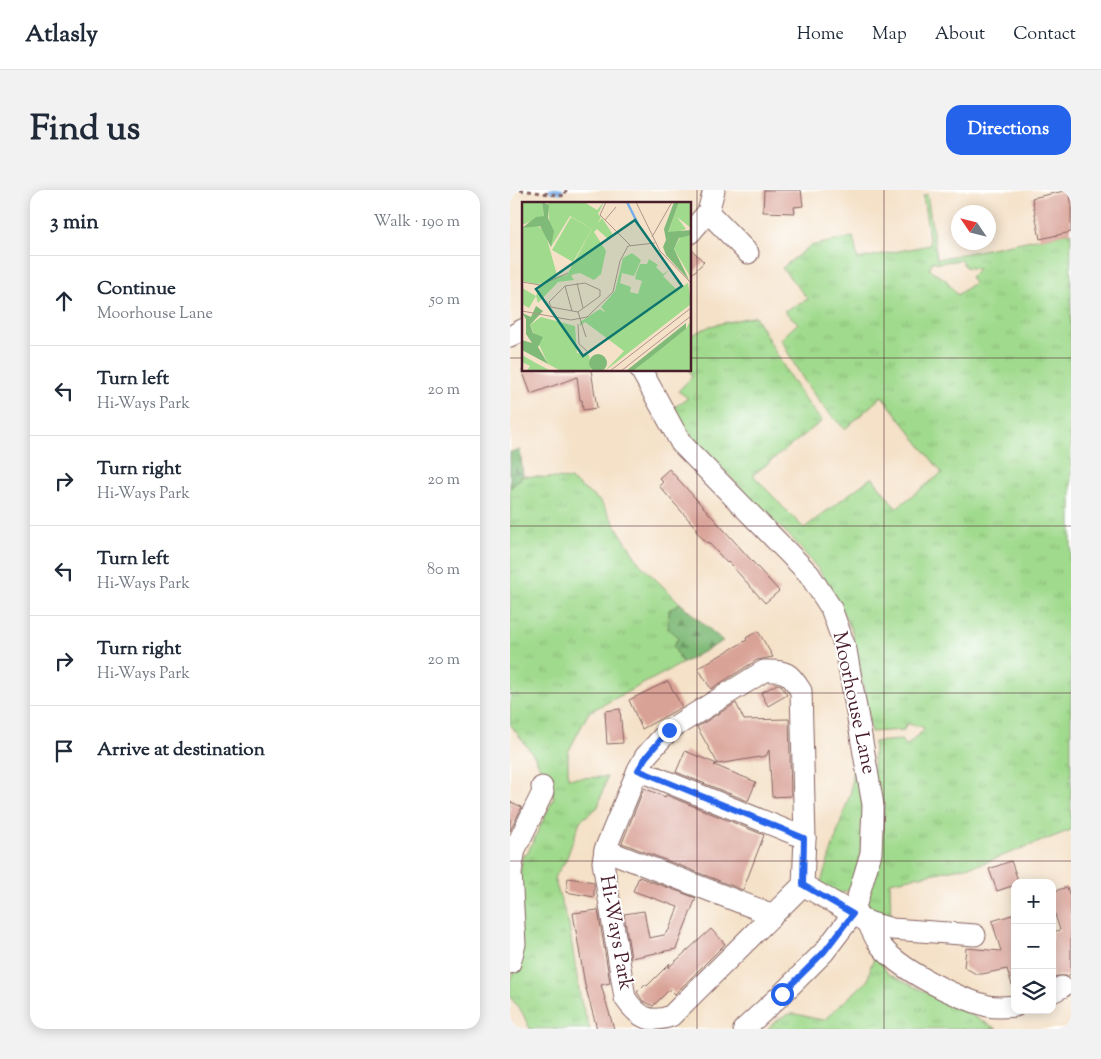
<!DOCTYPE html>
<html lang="en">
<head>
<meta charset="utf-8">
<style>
  :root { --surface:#fff; --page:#f2f2f3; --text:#1f2937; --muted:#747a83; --line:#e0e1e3; --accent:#2563eb }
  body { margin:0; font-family:"Sorts Mill Goudy",serif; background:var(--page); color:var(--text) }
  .controls { position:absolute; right:15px; bottom:15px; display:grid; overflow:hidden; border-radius:10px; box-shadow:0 2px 12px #0003 }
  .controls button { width:45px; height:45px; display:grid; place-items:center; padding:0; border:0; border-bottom:1px solid var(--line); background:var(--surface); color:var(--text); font:25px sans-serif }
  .compass { position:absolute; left:441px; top:15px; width:45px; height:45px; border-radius:50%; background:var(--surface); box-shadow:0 2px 12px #0003; rotate:305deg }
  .stop { position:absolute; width:15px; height:15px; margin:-11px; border:4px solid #2563eb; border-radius:50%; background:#fff }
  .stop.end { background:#2563eb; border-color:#fff; box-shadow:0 1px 5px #0008 }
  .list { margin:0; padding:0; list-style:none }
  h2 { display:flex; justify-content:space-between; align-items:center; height:65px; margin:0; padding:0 20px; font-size:21px }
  h2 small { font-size:16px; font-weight:400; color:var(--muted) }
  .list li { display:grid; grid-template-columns:32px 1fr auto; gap:15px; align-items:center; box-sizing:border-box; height:90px; padding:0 20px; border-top:1px solid var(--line) }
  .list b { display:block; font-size:19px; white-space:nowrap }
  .list p { margin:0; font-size:16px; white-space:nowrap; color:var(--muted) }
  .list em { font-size:16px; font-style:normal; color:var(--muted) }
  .icon { flex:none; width:28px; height:28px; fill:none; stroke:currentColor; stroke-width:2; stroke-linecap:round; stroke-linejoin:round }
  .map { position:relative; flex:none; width:561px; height:839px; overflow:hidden; border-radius:15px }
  header { display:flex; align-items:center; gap:30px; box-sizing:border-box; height:70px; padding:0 25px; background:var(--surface); border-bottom:1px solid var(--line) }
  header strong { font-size:24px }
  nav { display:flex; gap:28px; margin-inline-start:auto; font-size:18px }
  .intro { display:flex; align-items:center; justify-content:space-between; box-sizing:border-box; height:120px; padding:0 30px }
  h1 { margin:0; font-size:35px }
  .button { padding:12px 22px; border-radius:15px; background:var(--accent); color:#fff; font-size:18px; font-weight:700 }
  main { display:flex; gap:30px; padding:0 30px }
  aside { flex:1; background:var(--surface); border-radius:15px; box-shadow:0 2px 12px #0003 }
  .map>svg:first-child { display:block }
  .grass { fill:url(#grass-tufts); stroke:#757c5c; fill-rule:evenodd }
  .forest { fill:url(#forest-firs); stroke:#656c52 }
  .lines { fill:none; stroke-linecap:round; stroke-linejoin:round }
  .stream { stroke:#78aee7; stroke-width:5 }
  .building { fill:#d9a296 }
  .minor-casing { stroke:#866362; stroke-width:23 }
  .path { stroke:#866362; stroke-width:3; stroke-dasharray:4 4; stroke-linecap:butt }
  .minor { stroke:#fff; stroke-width:21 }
  .route { stroke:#2563eb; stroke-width:6 }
  .grid { fill:none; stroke:#4a1f2b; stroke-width:1; stroke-opacity:0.55 }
  .labels { text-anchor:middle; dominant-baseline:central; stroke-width:4; stroke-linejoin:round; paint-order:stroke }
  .street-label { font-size:20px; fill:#4a1f2b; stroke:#fff }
  .inset-river { fill:none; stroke:#78aee7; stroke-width:2.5 }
  .inset-road { fill:none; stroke:#b09389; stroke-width:1 }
  .view { fill:#0f766e; fill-opacity:0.15; stroke:#0f766e; stroke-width:2.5 }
  .inset-edge { fill:none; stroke:#4a1f2b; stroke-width:2.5 }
</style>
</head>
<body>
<header>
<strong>Atlasly</strong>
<nav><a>Home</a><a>Map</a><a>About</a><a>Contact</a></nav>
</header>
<div class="intro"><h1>Find us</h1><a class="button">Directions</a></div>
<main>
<aside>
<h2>3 min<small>Walk · 190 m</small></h2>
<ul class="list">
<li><svg class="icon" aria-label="ahead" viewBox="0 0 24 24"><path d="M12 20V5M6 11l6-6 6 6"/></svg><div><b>Continue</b><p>Moorhouse Lane</p></div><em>50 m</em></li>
<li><svg class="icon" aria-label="left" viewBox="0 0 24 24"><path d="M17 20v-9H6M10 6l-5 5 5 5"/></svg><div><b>Turn left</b><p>Hi-Ways Park</p></div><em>20 m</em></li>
<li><svg class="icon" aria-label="right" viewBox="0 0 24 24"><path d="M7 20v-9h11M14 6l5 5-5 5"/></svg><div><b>Turn right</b><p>Hi-Ways Park</p></div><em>20 m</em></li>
<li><svg class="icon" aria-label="left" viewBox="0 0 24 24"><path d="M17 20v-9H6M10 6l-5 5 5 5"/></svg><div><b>Turn left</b><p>Hi-Ways Park</p></div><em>80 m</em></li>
<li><svg class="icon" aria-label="right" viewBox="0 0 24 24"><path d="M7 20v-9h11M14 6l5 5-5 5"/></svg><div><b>Turn right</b><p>Hi-Ways Park</p></div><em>20 m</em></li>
<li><svg class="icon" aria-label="arrive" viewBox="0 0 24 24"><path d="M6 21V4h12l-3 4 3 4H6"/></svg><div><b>Arrive at destination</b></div></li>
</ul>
</aside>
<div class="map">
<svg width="561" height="839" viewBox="0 0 561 839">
  <defs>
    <pattern id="grass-tufts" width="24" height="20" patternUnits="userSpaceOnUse" patternTransform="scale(1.25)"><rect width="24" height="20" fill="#a0da8d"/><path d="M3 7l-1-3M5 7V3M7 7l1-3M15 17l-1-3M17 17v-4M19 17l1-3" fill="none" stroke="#8bbb7a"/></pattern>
    <pattern id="forest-firs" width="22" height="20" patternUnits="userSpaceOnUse" patternTransform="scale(1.25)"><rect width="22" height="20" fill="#80ba78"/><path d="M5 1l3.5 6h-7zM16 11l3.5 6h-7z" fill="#6b9763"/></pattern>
  </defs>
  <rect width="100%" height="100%" fill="#fff"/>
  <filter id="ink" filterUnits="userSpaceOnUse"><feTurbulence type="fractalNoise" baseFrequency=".02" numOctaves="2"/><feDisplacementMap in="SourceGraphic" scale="10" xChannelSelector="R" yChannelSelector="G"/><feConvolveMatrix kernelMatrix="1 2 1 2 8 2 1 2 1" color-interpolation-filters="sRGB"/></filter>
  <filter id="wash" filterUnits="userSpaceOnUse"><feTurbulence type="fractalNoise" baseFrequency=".0096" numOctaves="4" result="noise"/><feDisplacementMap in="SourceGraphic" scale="20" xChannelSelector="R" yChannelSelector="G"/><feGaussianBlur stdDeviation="1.12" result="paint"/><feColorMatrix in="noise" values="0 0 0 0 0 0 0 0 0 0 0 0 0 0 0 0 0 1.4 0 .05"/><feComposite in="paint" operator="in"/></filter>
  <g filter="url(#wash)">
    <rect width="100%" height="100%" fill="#f4e1c7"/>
    <g class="grass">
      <path d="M417,4L427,69L561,42V640L471,674L380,692L381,735L359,718L358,710L364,552L391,550L396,556L415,539L410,536L396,534L394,540L361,542L350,478L342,441L321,398L308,379L283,349L256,324L185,250L163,218L178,208L168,201L182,187L179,180L180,146L200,136L245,126C267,163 283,198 312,231L243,285L273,317L294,338L362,287L386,318L432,283L372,206L335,239C304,210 290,186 271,149L288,133L274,121L298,109L272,78L300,56L343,47L348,69L420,55L413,6ZM451,70L455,77L468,79L460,87L464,93L447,105L436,90L419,79L423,71L428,73Z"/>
      <path d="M13,286L60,289L91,312L129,373L170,413L159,420L169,447L163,456L173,473L79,522L58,562V588L97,587L88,617L70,631L56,670L44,688L59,736L71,812L80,839H20L12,822L0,807V793L4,781L6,708L13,665L17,664L44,607L25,567L0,534V298Z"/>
      <path d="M345,543L353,613L351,665L343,698C328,706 324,703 311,692L341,601Z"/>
      <path d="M366,765L378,784L442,815L487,839H257C283,815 284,826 314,830L358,790L361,775Z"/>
    </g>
    <g class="forest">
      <path d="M10,260L13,286L0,298V262Z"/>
      <path d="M170,413L213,451L173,473L163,456L169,447L158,439L159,420Z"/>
    </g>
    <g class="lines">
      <path class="stream" d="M41,0L51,1"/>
    </g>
    <g id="blocks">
      <g class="building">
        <path d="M254,0H291L293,16L284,17L285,23L253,22Z"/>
        <path d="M559,0L561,11V42L530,49L522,8Z"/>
        <path d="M180,58L194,72L180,86Z"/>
        <path d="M12,180H81L87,218L73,220L72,210H70L67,187L21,204Z"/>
        <path d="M159,279L269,401L255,413L223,377L218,372L217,373L198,352L197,353L185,340L187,339L149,296L153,292L149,288Z"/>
        <path d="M248,441L263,467L247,470L201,499L188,478L237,450L236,448Z"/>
        <path d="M158,491L172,517L132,539L119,510Z"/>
        <path d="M267,494L271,495L277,505L258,516L251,503Z"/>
        <path d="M226,513L234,530L279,529L281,606L262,607L259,560L256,566L208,574L187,537Z"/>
        <path d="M110,519L113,553L97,554L95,521Z"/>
        <path d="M175,561L207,574L204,575L246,592L238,611L166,582Z"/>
        <path d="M134,598L155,607L156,605L254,645L233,700L112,653Z"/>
        <path d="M0,612L12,617L0,641Z"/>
        <path d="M501,671L509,693H505V695L487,701L479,679Z"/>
        <path d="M129,687L186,708L166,759L121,768L114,724L134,721L139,748L154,745L159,740L168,717L123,701Z"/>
        <path d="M58,688L84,692V707L56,702Z"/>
        <path d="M557,697L561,710V784L557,786H547L542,788V742L550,740L542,715V702Z"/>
        <path d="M88,720L100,793L91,795L104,839H87L75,795L63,723Z"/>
        <path d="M505,724V794L502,795L497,779L472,784H466L454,777L456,758L491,761L482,731Z"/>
        <path d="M201,739L215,754L165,804L160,799L143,816L133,811L127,802L135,794L137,796L160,773L158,778Z"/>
      </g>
    </g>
  </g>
  <g filter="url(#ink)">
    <use href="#blocks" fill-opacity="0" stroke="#866362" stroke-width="1"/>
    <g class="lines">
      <defs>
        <g id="minor">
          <path d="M198,22L238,63"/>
          <path d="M180,43L198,22L204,0"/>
          <path d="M0,147L14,139"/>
          <path d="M131,180L171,253L299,384L321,418L336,460L363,615L361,663L343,724L314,762L272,804L234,839"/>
          <path d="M128,580L295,648"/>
          <path d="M95,660L263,725"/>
          <path d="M293,695L295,648L291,501C280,483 276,480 254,481L159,540L135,567L128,580L95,660L93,672L115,808C128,827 139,834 161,826L293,695L358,732L382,739L465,745"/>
          <path d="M358,732C361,739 364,746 368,752C386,779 447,808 478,816C487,818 496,817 505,816"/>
          <path d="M0,773L5,754L1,682L5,659L33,602L32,597"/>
          <path d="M542,802L552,797"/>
        </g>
      </defs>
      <use href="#minor" class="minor-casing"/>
      <path class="path" d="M10,0L55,6L56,0"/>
      <use href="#minor" class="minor"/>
    </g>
  </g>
  <g class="lines" filter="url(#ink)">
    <path class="route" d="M159,540L136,567L128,580L294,648L293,695L343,724L314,762L272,804"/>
  </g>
  <path class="grid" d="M187,0V839M374,0V839M0,168H14M180,168H561M0,336H561M0,503H561M0,671H561"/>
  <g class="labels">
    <g class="street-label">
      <text transform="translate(343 513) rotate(78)">Moorhouse Lane</text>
      <text transform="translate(105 743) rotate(80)">Hi-Ways Park</text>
    </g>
  </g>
  <g transform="translate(12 12)">
    <rect width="169" height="169" fill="#f4e1c7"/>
    <path d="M0,0H20L22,14L0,23ZM26,0H62L75,8L82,0L76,12L79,15L76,21L80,16L90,31L87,38L75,27L72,30L84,49L79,72L72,78L58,71L52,72L49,74L52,78L36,80L16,101L14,94L18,84L33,75L45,73L70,27L48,14L29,45ZM157,0H169V26L155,15L164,27L149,32L146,30ZM15,23L23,30L35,73L22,81L14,82L0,79V26ZM169,33V76L152,47L159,34ZM110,51L119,58L112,74L100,71L98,81L109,85L108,90L116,92L120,79L113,77L114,72L118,62H125L127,57L136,63L134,65L141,72L147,68L141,74L155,88L166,81L169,102L83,169L102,149L63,120L58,124V120L78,107L84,111L79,105L93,89L101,56ZM19,115L53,124L55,151L67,153L69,169H39L26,162L8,123ZM169,118V169H111L164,127ZM0,153L12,160L29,169H5L8,164L0,160Z" fill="#a0da8d"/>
    <path d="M20,0L27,3L26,16L32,29L29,45L18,24L0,26L14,15L22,14ZM152,0H157L146,30L169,28V33L157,36L152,47L167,78L144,53L141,45L144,38L142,27ZM14,104L21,109L8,123L11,131L21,135L16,145L26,162L0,148V138L10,141L4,132V117L0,111L9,115ZM164,121V127L129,155L111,169H104ZM67 161a9 9 0 1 1 18 0a9 9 0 1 1-18 0Z" fill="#80ba78"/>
    <path d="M49,15L70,27L51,60L30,48ZM17,25L30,57L10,65L0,41V32ZM12 70a8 8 0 1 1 16 0a8 8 0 1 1-16 0ZM0,86L14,94L7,106L0,102Z" fill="#a0da8d"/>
    <path class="inset-river" d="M105,0L117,24"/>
    <path class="inset-road" d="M84,0L78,13L108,43M114,0L138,49L169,81M83,18L94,5M130,35L150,0M0,80L18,83L46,71M55,81L61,106M43,84L50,109M0,109L49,118L65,115L91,90L98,59L106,44L133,41M56,110L78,94V88L63,81L43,84L27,100L29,105L56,110L64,135M56,122L57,142L65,149M88,169L169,106M99,169L169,114"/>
    <path class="view" d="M113,18L160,84L61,154L14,87Z"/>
    <rect width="169" height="169" class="inset-edge"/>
  </g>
</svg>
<div class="controls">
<button>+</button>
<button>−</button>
<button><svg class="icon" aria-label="layers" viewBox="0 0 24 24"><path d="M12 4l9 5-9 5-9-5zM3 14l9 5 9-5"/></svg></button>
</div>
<svg class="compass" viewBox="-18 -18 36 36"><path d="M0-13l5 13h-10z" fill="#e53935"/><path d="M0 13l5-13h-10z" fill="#747a83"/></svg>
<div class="stop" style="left:272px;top:804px"></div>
<div class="stop end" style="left:159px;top:540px"></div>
</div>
</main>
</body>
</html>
